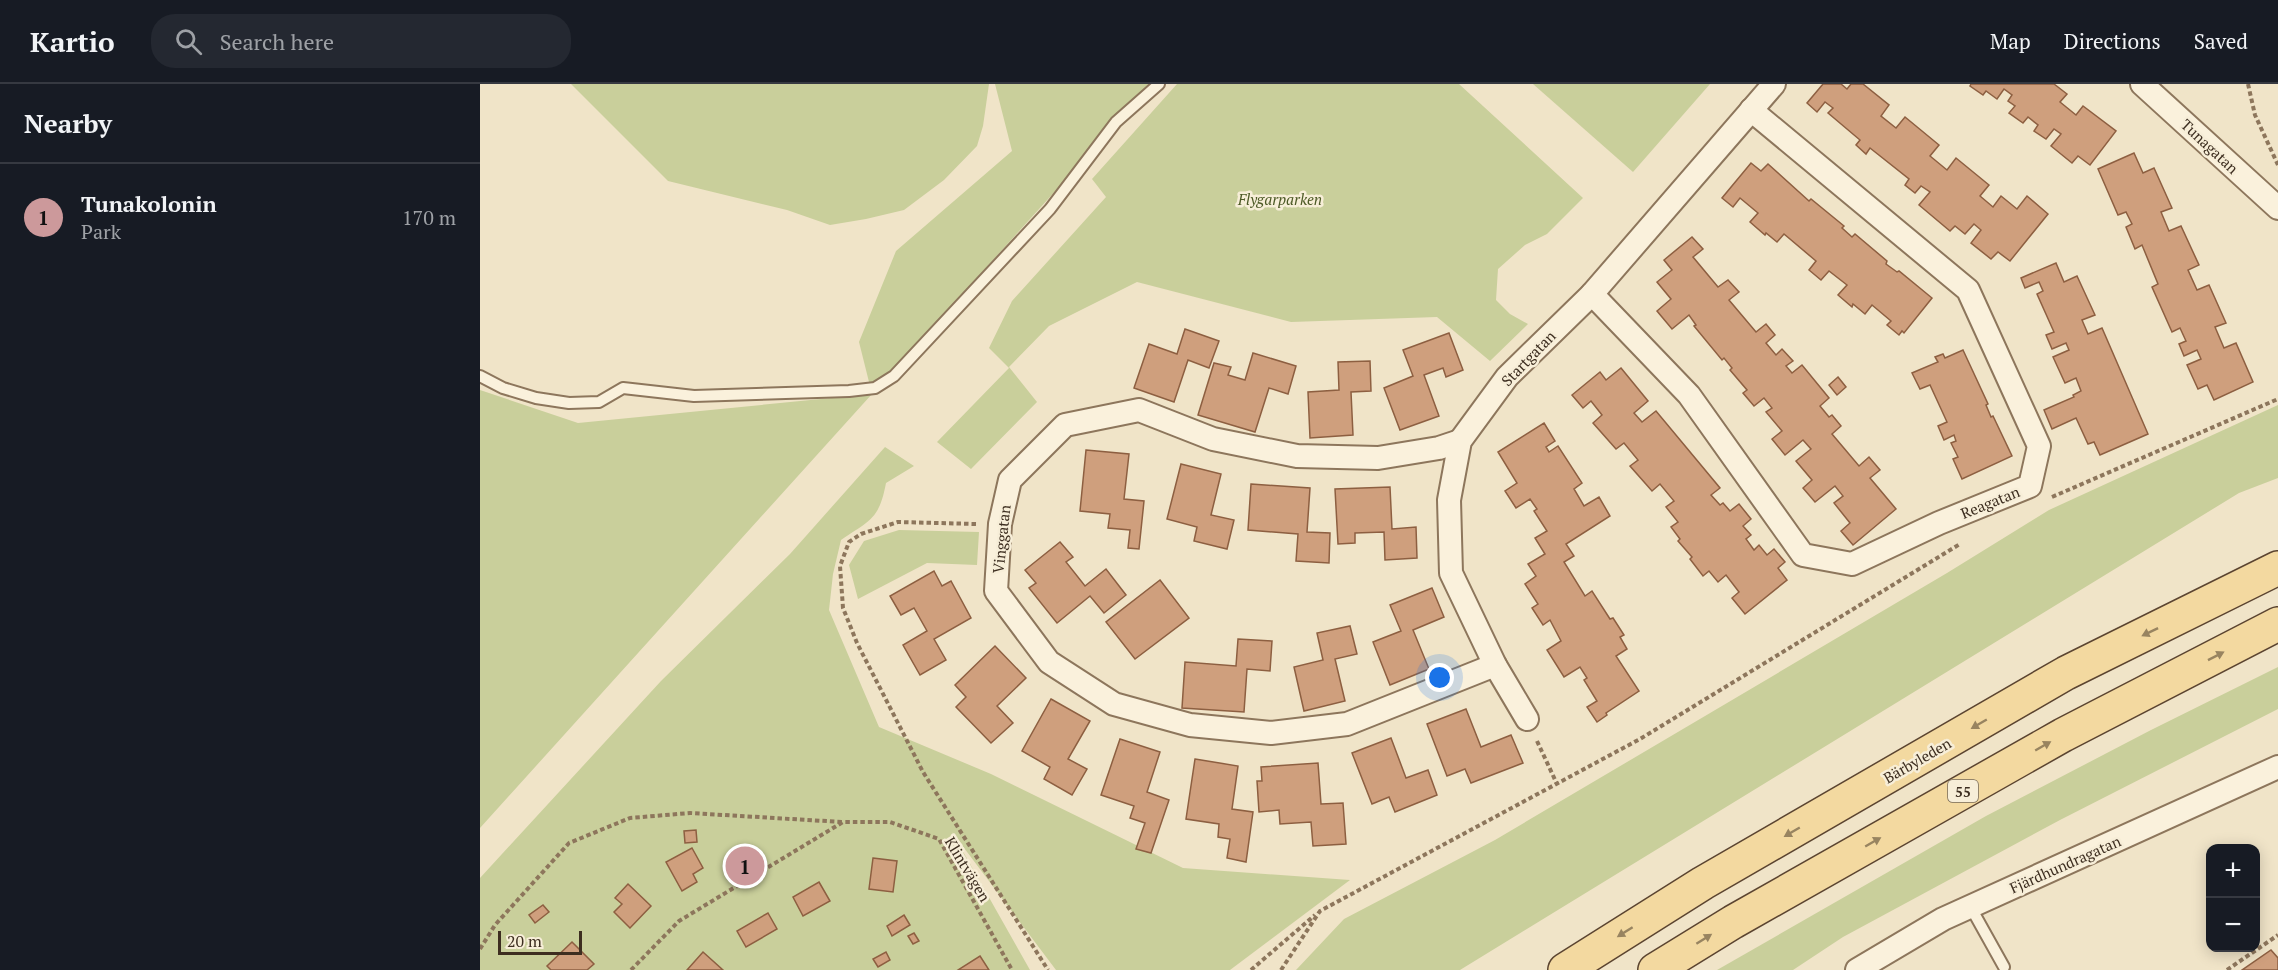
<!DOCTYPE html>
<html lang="en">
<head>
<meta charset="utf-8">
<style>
  :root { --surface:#171b24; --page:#242831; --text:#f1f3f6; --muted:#9ea1a6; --line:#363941; --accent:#cc999b }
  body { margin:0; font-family:"PT Serif",serif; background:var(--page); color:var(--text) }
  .controls { position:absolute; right:18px; bottom:18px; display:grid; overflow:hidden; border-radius:12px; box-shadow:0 3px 15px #0003 }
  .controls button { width:54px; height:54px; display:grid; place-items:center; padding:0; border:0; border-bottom:2px solid var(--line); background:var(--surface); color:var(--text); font:30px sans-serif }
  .scale { position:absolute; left:18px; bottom:15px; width:84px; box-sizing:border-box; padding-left:6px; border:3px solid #3d2e20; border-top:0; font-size:16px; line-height:21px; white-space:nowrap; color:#3d2e20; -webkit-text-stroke:4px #f7eed8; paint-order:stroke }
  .you { position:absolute; left:960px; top:594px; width:21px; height:21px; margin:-15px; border:4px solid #fff; border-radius:50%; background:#1a73e8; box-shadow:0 0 0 9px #1a73e833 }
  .badge { display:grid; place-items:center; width:39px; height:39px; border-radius:50%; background:var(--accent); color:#111; font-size:20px; font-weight:700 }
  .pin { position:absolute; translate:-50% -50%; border:3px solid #fff; box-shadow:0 2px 6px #0006 }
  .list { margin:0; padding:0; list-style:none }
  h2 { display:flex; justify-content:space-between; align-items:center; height:78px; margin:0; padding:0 24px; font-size:26px }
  h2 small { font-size:20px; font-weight:400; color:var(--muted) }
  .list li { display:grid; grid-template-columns:39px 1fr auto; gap:18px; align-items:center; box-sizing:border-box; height:108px; padding:0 24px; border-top:2px solid var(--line) }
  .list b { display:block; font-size:22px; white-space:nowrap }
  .list p { margin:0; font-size:20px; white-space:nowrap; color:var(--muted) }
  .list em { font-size:20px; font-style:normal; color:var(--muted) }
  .icon { flex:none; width:33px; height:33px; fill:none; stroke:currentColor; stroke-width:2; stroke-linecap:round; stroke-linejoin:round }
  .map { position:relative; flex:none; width:1798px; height:886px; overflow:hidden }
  header { display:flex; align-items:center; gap:36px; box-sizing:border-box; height:84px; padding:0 30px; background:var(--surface); border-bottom:2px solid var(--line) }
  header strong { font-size:28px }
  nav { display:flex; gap:33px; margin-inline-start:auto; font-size:21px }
  .search { width:420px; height:54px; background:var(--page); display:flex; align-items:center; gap:15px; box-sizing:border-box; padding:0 21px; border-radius:24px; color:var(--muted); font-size:22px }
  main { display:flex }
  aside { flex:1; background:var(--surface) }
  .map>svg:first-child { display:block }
  .green { fill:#c9cf9b }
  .building { fill:#cf9f7d; stroke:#8d5f41; stroke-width:1.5 }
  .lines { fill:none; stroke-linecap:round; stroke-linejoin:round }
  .service-casing { stroke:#8d765c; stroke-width:14 }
  .minor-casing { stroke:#8d765c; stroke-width:26 }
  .primary-casing { stroke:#5b4430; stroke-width:36 }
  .path { stroke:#8d765c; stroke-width:4; stroke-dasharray:4.5 3; stroke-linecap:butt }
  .service { stroke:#faf1dc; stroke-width:10 }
  .minor { stroke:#faf1dc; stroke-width:22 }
  .primary { stroke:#f3d9a0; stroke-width:33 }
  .oneway { fill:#988460 }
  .labels { text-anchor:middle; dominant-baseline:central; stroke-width:5; stroke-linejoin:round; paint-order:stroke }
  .shield { fill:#f7eed8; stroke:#756857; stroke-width:1.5 }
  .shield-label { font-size:14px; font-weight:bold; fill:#3d2e20 }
  .street-label { font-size:15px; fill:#3d2e20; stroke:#f7eed8 }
  .park-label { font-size:15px; font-style:italic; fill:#4d5a26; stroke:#f7eed8 }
</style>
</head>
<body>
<header>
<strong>Kartio</strong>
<div class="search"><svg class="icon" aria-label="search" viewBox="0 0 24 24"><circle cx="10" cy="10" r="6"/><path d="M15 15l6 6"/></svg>Search here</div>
<nav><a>Map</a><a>Directions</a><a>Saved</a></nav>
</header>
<main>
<aside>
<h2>Nearby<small></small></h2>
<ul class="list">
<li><span class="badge">1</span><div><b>Tunakolonin</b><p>Park</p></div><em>170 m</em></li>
</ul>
</aside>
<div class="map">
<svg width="1798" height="886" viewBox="0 0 1798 886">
  <rect width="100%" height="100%" fill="#f0e4c8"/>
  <g class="green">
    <path d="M91,0H509L503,42L497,62L464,96L424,126L386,135L350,141L307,126L188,97Z"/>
    <path d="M515,0H672L0,744V306L98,339L392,310L379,258L416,167L532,67Z"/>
    <path d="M697,0H979L1103,114L1067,150L1045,161L1018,185L1016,216L1030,230L1048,240L1010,277L957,233L811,238L657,198L569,242L529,283L557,318L491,385L457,358L529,284L509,264L532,217L626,113L612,95Z"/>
    <path d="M1053,0H1230L1153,88Z"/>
    <path d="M1798,321V394L1759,409L980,886H816L864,835L1015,756L1467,489L1569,426Z"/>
    <path d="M405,363L434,382L406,399C399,436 390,436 361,456L353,490L349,526L399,643L511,690L703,784L870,796L750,886H576L472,748L550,886H0V794L181,597L310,470Z"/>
    <path d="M419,446L499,448L497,481L447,479L378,515L369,481L384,457Z"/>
    <path d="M1798,583V625L1580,736L1363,853L1313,886H1237L1506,732L1671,646Z"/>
  </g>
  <g class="building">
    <path d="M1343,0H1361L1367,5L1371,0H1383L1409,21L1401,32L1416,44L1425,33L1459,61L1450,72L1467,86L1476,74L1509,101L1500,112L1513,123L1521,112L1537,125L1547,112L1568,130L1530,177L1518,168L1511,175L1491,159L1501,146L1494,140L1485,150L1475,142L1470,147L1439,121L1450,108L1441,102L1435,109L1425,101L1429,95L1390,64L1386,70L1376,61L1380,56L1348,29L1353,24L1345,18L1337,28L1327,19Z"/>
    <path d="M1491,0H1574L1587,10L1580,18L1596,31L1603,22L1636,47L1610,81L1598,72L1592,79L1571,62L1581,50L1574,45L1566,55L1554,47L1558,41L1548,33L1543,39L1529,29L1535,22L1528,17L1532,11L1524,5L1517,15L1506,7L1503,11L1490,2Z"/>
    <path d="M1654,69L1663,89L1674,84L1692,124L1681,128L1689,147L1701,142L1719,181L1708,186L1717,206L1729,201L1746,239L1735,243L1744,264L1756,259L1773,298L1734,316L1727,301L1718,305L1707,281L1721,275L1717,266L1704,272L1699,260L1706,257L1700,244L1692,248L1672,203L1678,200L1662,161L1655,165L1646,143L1652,140L1646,128L1638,131L1618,85Z"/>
    <path d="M1271,79L1281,87L1288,80L1329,117L1331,115L1364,142L1362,144L1372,153L1375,150L1407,177L1406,180L1417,188L1419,187L1452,214L1424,249L1422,247L1419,251L1407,241L1411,237L1392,221L1385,230L1373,220L1372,223L1358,211L1367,201L1349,187L1341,196L1329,186L1336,177L1304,150L1297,158L1286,149L1285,151L1270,138L1278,129L1260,114L1253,123L1242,114Z"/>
    <path d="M1212,153L1223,165L1213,173L1238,203L1248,196L1259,208L1249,216L1276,248L1286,240L1295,251L1286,259L1296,271L1302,265L1313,277L1306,282L1312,289L1322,281L1349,314L1340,322L1349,333L1352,331L1361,342L1352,350L1379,382L1389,373L1400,386L1390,394L1416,425L1373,461L1361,447L1370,439L1354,419L1363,412L1355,402L1335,418L1323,404L1332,396L1316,377L1331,365L1323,356L1305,371L1292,355L1302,347L1286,328L1292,324L1284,314L1274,322L1263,309L1267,306L1250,286L1252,284L1244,274L1242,276L1214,242L1216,241L1209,231L1192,245L1177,227L1191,215L1177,198L1192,186L1184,176Z"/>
    <path d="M1576,179L1584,198L1597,192L1615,231L1602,236L1608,250L1622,244L1668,350L1620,371L1614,358L1608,360L1596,334L1572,345L1564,326L1594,313L1593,311L1601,307L1596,294L1585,299L1573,273L1589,266L1586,259L1572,265L1566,251L1574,248L1557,210L1563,207L1559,198L1545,204L1541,194Z"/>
    <path d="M705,245L739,257L729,284L708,276L694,318L654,304L669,260L697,270Z"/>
    <path d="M969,249L983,286L966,293L963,284L944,291L959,332L920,346L904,304L933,292L923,266Z"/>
    <path d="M1483,266L1508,320L1506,321L1511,333L1513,332L1532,372L1482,395L1473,375L1478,373L1471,359L1476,357L1474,351L1464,356L1458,342L1467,338L1450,301L1440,305L1432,289L1458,278L1455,273L1463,270L1465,274Z"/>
    <path d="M773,269L816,282L808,310L789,304L775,348L718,331L734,279L751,283L748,291L765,296Z"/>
    <path d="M890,277L891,307L871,308L873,351L830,354L828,308L859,306L858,278Z"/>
    <path d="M1141,284L1168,317L1154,329L1162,338L1176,327L1240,404L1231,411L1240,421L1243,419L1250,427L1259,420L1271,435L1263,442L1271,451L1266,455L1274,466L1279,461L1287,471L1294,465L1305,478L1298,484L1307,496L1265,530L1252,514L1259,508L1246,491L1238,498L1229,487L1223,492L1210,475L1212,473L1198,457L1200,455L1191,443L1198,438L1186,423L1194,417L1180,400L1172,407L1150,382L1158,376L1144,359L1136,365L1113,339L1122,331L1111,317L1103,324L1092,311L1120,288L1126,296Z"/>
    <path d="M1358,293L1366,303L1357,311L1349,301Z"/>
    <path d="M1064,339L1075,357L1066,363L1069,368L1078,362L1102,399L1094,405L1104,422L1119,413L1130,432L1086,460L1094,472L1084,478L1105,512L1112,507L1130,535L1133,534L1144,551L1140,553L1147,565L1136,572L1159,607L1126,629L1127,631L1117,638L1107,623L1117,617L1104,596L1107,594L1100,583L1084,593L1067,566L1081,557L1070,536L1063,541L1052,524L1058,520L1045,500L1056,492L1048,480L1065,470L1055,454L1067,447L1054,427L1057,425L1050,415L1036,424L1025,407L1037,399L1018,368Z"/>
    <path d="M606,366L649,370L644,415L664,417L659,465L648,464L650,446L628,444L630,430L600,427Z"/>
    <path d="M701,380L741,390L731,431L754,436L747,465L714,457L717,443L687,435Z"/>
    <path d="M771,400L830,404L827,448L850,449L849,479L816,477L818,450L768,446Z"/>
    <path d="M910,403L912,445L936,443L937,474L905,476L904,448L875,449V459L858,460L855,405Z"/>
    <path d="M580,458L593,473L586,478L605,502L626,485L646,511L624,529L610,512L577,539L549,504L556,499L545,486Z"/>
    <path d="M454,487L462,502L471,497L491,534L454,555L466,576L440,591L423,561L447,547L434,524L421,531L410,512Z"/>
    <path d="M680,496L709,534L655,575L626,538Z"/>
    <path d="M952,504L964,533L933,546L949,585L910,601L893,558L921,547L910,521Z"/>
    <path d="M870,542L877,570L855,575L865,617L824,627L814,583L843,576L837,549Z"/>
    <path d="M758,555L792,557L790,587L767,585L764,628L702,624L705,578L756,582Z"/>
    <path d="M515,562L546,594L517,622L533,639L511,659L476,623L486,613L475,601Z"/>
    <path d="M571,615L610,637L588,675L607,685L592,711L564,695L570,683L542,667Z"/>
    <path d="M986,625L1001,663L1031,651L1043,679L991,699L985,685L967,692L947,640Z"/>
    <path d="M911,654L926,694L948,686L957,711L915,728L909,713L892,720L872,669Z"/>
    <path d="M640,655L680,668L667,708L689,716L671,769L656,765L665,739L650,734L654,722L621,711Z"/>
    <path d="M715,675L758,682L752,725L773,728L766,778L747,774L750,755L738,753L739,740L706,735Z"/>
    <path d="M838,679L841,720L863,719L866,760L833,762L831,738L800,740L799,726L779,728L777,697H782L781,683Z"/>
    <path d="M216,746L217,758L205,759L204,747Z"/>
    <path d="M212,764L223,784L213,790L217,798L202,807L186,778Z"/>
    <path d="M393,774L417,777L413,808L389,805Z"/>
    <path d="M339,798L350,817L323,832L313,813Z"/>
    <path d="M148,800L171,822L150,844L134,828L142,820L135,814Z"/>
    <path d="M63,821L69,828L55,839L49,831Z"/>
    <path d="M288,829L297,845L266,863L257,847Z"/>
    <path d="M424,831L430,841L412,852L407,842Z"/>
    <path d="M434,849L439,857L433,860L428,852Z"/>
    <path d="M92,858L114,880L107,886H71L67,882Z"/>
    <path d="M1791,866L1798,874V886H1762Z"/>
    <path d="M223,868L243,886H207Z"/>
    <path d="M406,868L410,876L398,883L393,875Z"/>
    <path d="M500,872L509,886H478Z"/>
  </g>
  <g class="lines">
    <defs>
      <g id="service">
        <path d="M0,292L23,304L56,314L89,319L119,318L143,304L214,312L369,307L395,304L414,292L570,125L636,38L679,0"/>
        <path d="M1490,822L1524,883"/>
      </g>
      <g id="minor">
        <path d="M1662,0L1798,124"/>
        <path d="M1112,210L1209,311L1323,471L1372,480L1459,439L1550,402L1559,362L1488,206L1271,26"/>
        <path d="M980,357L959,364L898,374L817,372L733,355L659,326L585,341L530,396L520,440L516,507L569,578L634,620L710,641L791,649L867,640L1015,581"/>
        <path d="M1047,635L1015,581L971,489L969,416L980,357L1027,293L1112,210L1294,0"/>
        <path d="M1377,886L1463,835L1798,683"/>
      </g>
      <g id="primary">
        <path d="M1085,886L1223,799L1586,589L1798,484"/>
        <path d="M1175,886L1253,838L1583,651L1798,540"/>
      </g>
    </defs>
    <use href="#service" class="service-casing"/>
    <use href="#minor" class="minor-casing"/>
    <use href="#primary" class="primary-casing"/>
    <g class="path">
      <path d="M1768,0L1775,31L1798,81"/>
      <path d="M1572,413L1798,315"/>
      <path d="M496,440L418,438L381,450L369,458L360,482L363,524L377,559L443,688L568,886"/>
      <path d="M1057,657L1077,700"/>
      <path d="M0,865L15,841L89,759L150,734L210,729L362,738"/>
      <path d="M151,886L199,837L363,738H410L459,755L532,886"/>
      <path d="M771,886L835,831"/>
      <path d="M801,886L840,827L1160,655L1480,460"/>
      <path d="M1747,886L1798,851"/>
    </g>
    <use href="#service" class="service"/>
    <use href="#minor" class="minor"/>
    <use href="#primary" class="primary"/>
  </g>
  <defs><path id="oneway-solid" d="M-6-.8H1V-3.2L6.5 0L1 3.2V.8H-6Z" transform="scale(1.5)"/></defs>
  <g class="oneway">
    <use href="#oneway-solid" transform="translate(1670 548) rotate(154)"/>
    <use href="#oneway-solid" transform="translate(1736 572) rotate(-27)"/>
    <use href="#oneway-solid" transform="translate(1499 640) rotate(150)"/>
    <use href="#oneway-solid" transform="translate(1563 662) rotate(-30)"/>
    <use href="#oneway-solid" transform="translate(1312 748) rotate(150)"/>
    <use href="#oneway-solid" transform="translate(1393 758) rotate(-30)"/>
    <use href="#oneway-solid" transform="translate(1145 848) rotate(148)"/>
    <use href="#oneway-solid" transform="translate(1224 855) rotate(-32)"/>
  </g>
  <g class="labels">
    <rect class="shield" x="1468" y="696" width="30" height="22" rx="4.5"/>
    <g class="shield-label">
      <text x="1483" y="707">55</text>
    </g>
    <g class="street-label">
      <text transform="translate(1730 62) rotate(43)">Tunagatan</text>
      <text transform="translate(1048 274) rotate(-46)">Startgatan</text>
      <text transform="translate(1510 418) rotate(-22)">Reagatan</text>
      <text transform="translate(521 455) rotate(-84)">Vinggatan</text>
      <text transform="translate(1437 676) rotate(-30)">Bärbyleden</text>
      <text transform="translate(1585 780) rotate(-24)">Fjärdhundragatan</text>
      <text transform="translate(488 785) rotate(59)">Klintvägen</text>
    </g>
    <g class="park-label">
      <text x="800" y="115">Flygarparken</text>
    </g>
  </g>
</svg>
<div class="controls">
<button>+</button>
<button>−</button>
</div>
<div class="scale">20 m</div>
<div class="you"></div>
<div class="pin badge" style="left:265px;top:782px">1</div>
</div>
</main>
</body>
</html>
